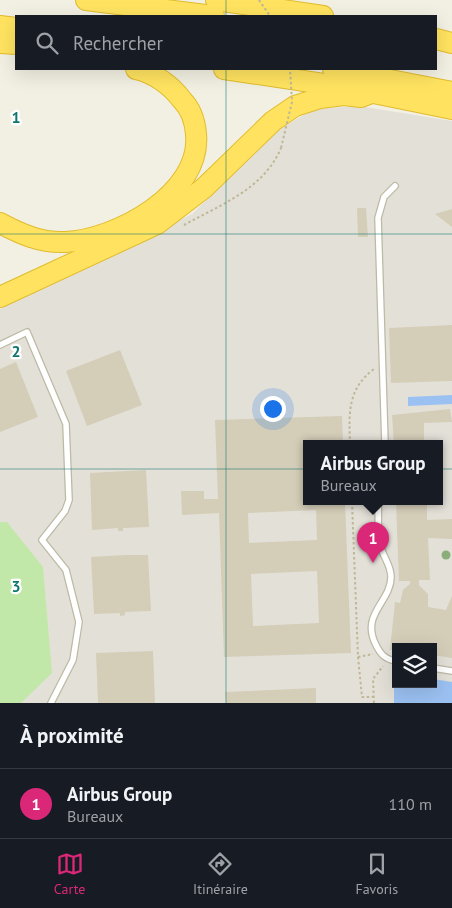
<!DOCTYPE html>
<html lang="fr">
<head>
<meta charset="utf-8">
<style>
  :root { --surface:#171b24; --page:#242831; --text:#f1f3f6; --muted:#9ea1a6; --line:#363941; --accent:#db2777 }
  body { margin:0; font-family:"PT Sans",sans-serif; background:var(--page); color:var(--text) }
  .controls { position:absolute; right:15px; bottom:15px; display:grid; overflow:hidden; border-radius:0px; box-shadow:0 5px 20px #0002 }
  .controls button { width:45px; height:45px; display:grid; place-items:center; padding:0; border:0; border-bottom:1px solid var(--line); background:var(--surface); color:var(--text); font:25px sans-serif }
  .you { position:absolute; left:272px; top:408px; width:18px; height:18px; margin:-12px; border:4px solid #fff; border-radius:50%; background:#1a73e8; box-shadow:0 0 0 8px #1a73e833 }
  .badge { display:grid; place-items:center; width:32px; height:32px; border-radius:50%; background:var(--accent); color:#fff; font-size:16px; font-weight:700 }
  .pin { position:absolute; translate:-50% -41px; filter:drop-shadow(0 1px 2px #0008) }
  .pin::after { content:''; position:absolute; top:26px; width:18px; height:15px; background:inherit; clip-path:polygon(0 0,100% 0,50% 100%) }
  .popup { position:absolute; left:303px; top:440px; width:140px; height:65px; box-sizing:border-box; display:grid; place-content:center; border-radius:0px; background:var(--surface); filter:drop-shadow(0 1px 4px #0005); font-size:16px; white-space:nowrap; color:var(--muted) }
  .popup b { font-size:19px; color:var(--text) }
  .popup::after { content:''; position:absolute; left:50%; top:100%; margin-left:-10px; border:10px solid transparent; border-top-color:var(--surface) }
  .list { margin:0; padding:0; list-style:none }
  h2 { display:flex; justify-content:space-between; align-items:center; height:65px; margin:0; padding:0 20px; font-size:21px }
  h2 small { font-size:16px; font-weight:400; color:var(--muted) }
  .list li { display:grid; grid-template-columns:32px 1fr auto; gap:15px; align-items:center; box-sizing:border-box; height:70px; padding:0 20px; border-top:1px solid var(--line) }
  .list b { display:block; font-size:19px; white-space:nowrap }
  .list p { margin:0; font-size:16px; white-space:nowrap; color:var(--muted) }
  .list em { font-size:16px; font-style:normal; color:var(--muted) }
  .icon { flex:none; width:28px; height:28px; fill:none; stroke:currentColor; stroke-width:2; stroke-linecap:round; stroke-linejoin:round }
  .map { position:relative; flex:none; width:452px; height:703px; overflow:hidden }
  .search { position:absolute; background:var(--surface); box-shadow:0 5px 20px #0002; left:15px; right:15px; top:15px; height:55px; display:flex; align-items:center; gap:12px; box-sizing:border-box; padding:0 18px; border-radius:0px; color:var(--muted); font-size:19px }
  .sheet { height:135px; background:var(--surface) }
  nav { display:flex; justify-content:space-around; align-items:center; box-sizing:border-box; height:70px; border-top:1px solid var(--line); background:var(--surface); font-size:14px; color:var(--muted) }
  nav a { display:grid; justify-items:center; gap:2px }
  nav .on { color:var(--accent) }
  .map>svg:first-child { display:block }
  .industrial { fill:#e3e0d8; fill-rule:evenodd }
  .green { fill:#c2e8a9 }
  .water { fill:#9bc1f2 }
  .building { fill:#d4cdb8; fill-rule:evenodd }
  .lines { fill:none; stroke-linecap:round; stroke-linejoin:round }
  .lane-casing { stroke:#bdb9a5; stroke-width:8 }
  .highway-casing { stroke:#e1bb2d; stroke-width:22 }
  .path { stroke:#bfb796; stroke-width:2; stroke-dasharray:2.5 2.5; stroke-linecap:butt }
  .lane { stroke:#fff; stroke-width:5.5 }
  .highway { stroke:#ffe360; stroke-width:20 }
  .path-bridge { stroke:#bfb796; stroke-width:2; stroke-dasharray:2.5 2.5; stroke-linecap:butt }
  .tree { fill:#8bad7a }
  .grid { fill:none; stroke:#0f766e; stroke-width:1; stroke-opacity:0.55 }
  .grid-label { font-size:16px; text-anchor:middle; font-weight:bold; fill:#0f766e; stroke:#fff; stroke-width:4.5; stroke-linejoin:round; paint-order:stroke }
</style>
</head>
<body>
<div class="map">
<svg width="452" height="703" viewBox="0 0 452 703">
  <rect width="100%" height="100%" fill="#f2f0e2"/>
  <path class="industrial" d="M359,106L452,121V703H0V309L192,214L278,130L314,109ZM307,444H439V502H307ZM396,647H433V684H396Z"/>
  <path class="green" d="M0,522H7L43,567L52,673L21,703H0Z"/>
  <g class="water">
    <path d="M452,395V404L408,406V397Z"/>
    <path d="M394,672L396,673V684H433V679L452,682V703H394Z"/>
  </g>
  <g class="building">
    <path d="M357,208H366L368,237H358Z"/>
    <path d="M452,209V227L435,214Z"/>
    <path d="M452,325V381L391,383L389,328Z"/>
    <path d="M120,350L142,405L87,426L66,371Z"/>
    <path d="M16,362L38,417L0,432V369Z"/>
    <path d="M450,409L452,422L424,423V444H394L392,415Z"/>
    <path d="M342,416L343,444H307V502H345L351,653L224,657L219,513L182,515L181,491H204V499H218L215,420ZM316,510L317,540L249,543L248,513ZM317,571L319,623L253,626L251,574Z"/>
    <path d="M146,470L149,527L123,528V531H118V528L92,530L90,473Z"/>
    <path d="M396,502H427V520L452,519V539L428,538L430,580H419V585L428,594V607L446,610L452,596V658L433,655V647H396V650H390L395,602L400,603L403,590L410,584V581H399Z"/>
    <path d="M126,555H148L151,611L125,612V615L120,616V613L94,614L91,557Z"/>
    <path d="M153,651L155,703H98L96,653Z"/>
    <path d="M316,688V703H226L225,692Z"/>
  </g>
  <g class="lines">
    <defs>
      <g id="lane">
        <path d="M0,345L27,332L66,424L69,500L65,511L42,540L66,570L79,622L73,660L51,703"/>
        <path d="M385,444L378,218L384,197L395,186"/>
        <path d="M378,502C379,515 377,531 380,544C382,556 391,564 391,577C391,602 360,614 376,645C381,655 385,659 396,661"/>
        <path d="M433,668L452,671"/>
      </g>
      <g id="highway">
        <path d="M86,0L214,16"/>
        <path d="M216,0L323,16"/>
        <path d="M0,26L16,28"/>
        <path d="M436,39L452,43"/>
        <path d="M0,43L16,44"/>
        <path d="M224,69L344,87L452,109"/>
        <path d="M333,69L452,92"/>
        <path d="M0,223C21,234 40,243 65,242C116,240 202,194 196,134C195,122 191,109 182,100C171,85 154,73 136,69"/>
        <path d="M0,297L157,224L204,188L273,121L295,106L320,98L344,95L361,97L374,92"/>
      </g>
    </defs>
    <use href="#lane" class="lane-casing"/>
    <use href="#highway" class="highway-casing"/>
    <g class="path">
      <path d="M184,225C220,205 264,189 281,148"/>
      <path d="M350,444C349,414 347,389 374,369"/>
      <path d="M352,502L358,657L362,697H373"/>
      <path d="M358,657L373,654"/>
      <path d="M374,703L373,679L383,666"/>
    </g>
    <use href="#lane" class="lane"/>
    <use href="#highway" class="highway"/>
    <g class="path-bridge">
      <path d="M259,0L270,16"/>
      <path d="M281,148L292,102L290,69"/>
    </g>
  </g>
  <circle class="tree" cx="446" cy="555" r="4.5"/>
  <path class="grid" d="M226,0V16M226,69V703M0,234H452M0,469H452"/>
  <g class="grid-label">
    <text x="16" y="123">1</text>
    <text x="16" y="357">2</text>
    <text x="16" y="592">3</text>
  </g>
</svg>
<div class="controls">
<button><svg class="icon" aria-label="layers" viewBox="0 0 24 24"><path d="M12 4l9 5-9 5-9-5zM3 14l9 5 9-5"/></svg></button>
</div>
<div class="you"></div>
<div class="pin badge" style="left:373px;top:563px">1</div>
<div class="popup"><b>Airbus Group</b>Bureaux</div>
<div class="search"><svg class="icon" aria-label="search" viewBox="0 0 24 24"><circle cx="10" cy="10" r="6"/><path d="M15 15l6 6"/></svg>Rechercher</div>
</div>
<section class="sheet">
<h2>À proximité<small></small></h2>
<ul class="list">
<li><span class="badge">1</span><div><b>Airbus Group</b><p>Bureaux</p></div><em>110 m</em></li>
</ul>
</section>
<nav>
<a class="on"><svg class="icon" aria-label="map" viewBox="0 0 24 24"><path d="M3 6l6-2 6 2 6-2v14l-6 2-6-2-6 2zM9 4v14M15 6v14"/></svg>Carte</a>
<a><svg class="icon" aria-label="directions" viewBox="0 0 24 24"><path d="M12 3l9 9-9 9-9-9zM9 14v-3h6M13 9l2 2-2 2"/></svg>Itinéraire</a>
<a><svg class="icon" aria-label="saved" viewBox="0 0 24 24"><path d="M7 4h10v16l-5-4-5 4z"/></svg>Favoris</a>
</nav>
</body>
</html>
